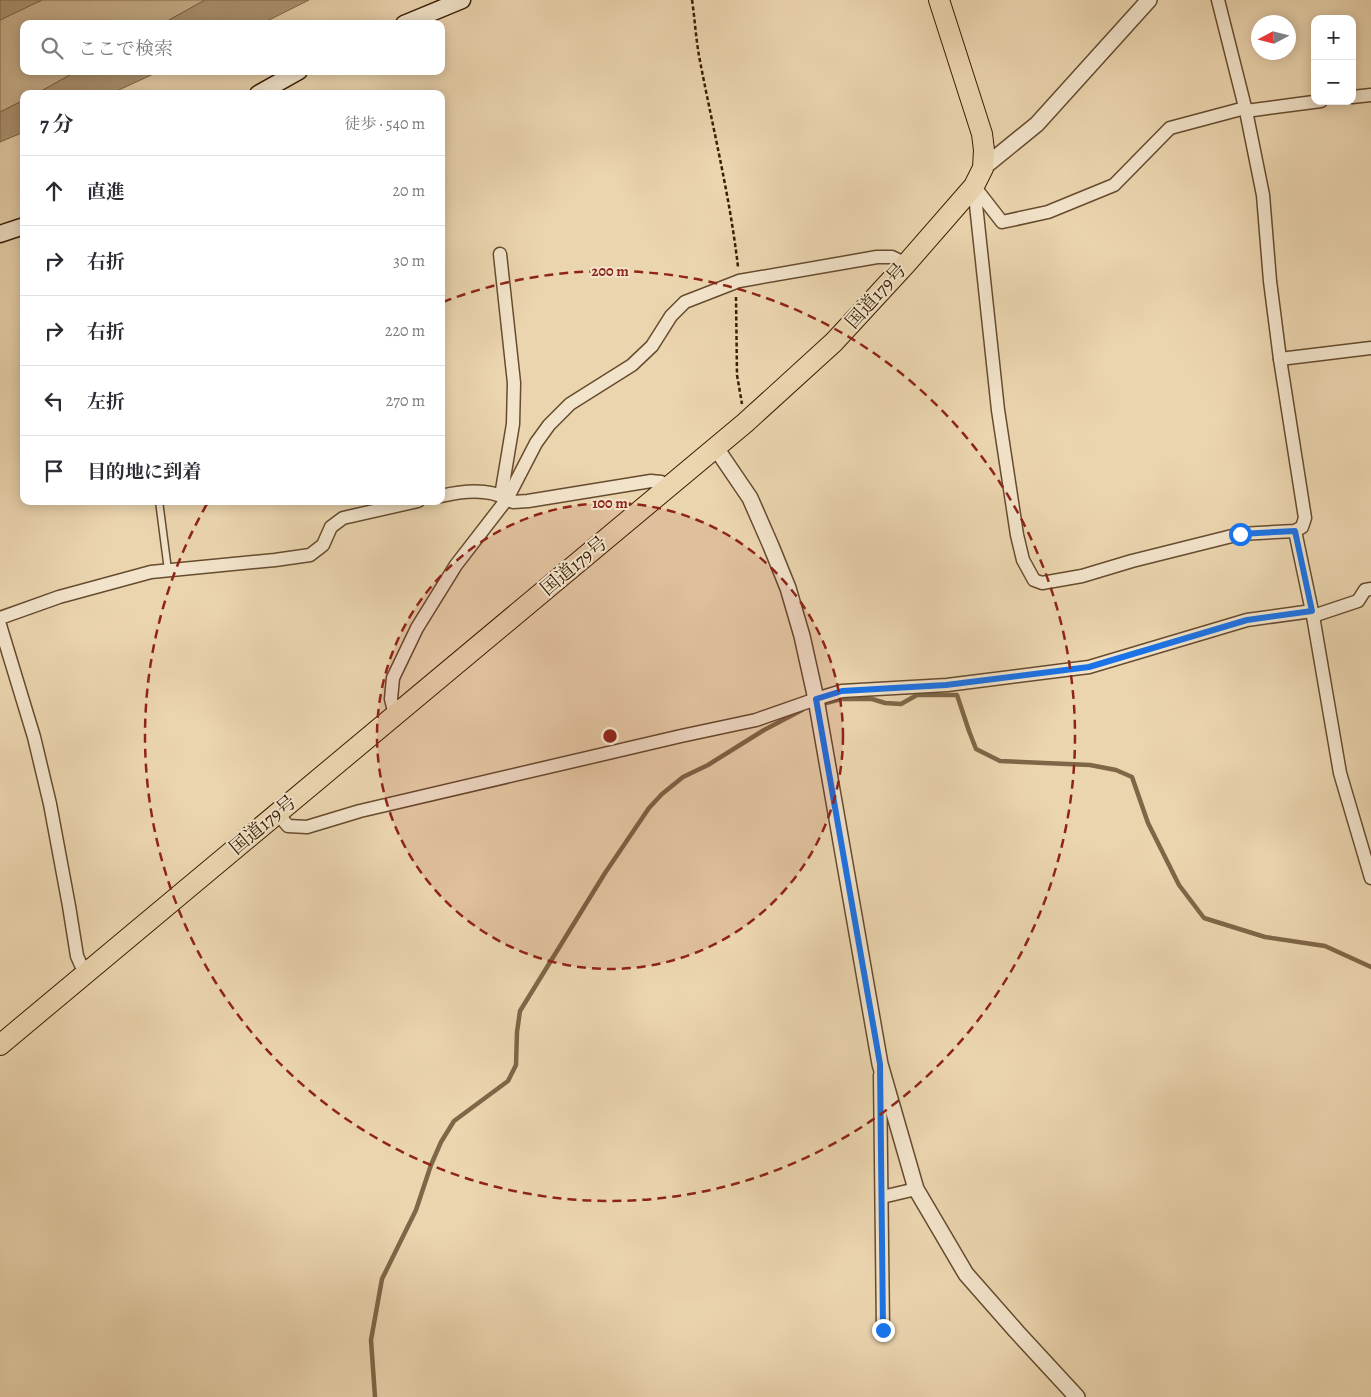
<!DOCTYPE html>
<html lang="ja">
<head>
<meta charset="utf-8">
<style>
  :root { --surface:#fff; --page:#f7f7f7; --text:#2b2b33; --muted:#7c7c81; --line:#e1e1e2 }
  body { margin:0; font-family:Alegreya,"Noto Serif JP",serif; background:var(--page); color:var(--text) }
  .controls { position:absolute; right:15px; top:15px; display:grid; overflow:hidden; border-radius:10px; box-shadow:0 2px 12px #0003 }
  .controls button { width:45px; height:45px; display:grid; place-items:center; padding:0; border:0; border-bottom:1px solid var(--line); background:var(--surface); color:var(--text); font:25px sans-serif }
  .compass { position:absolute; left:1251px; top:15px; width:45px; height:45px; border-radius:50%; background:var(--surface); box-shadow:0 2px 12px #0003; rotate:263deg }
  .stop { position:absolute; width:15px; height:15px; margin:-11px; border:4px solid #1a73e8; border-radius:50%; background:#fff }
  .stop.end { background:#1a73e8; border-color:#fff; box-shadow:0 1px 5px #0008 }
  .list { margin:0; padding:0; list-style:none }
  h2 { display:flex; justify-content:space-between; align-items:center; height:65px; margin:0; padding:0 20px; font-size:21px }
  h2 small { font-size:16px; font-weight:400; color:var(--muted) }
  .list li { display:grid; grid-template-columns:32px 1fr auto; gap:15px; align-items:center; box-sizing:border-box; height:70px; padding:0 20px; border-top:1px solid var(--line) }
  .list b { display:block; font-size:19px; white-space:nowrap }
  .list em { font-size:16px; font-style:normal; color:var(--muted) }
  .icon { flex:none; width:28px; height:28px; fill:none; stroke:currentColor; stroke-width:2; stroke-linecap:round; stroke-linejoin:round }
  .map { position:relative; flex:none; width:1371px; height:1397px; overflow:hidden }
  .search { position:absolute; background:var(--surface); box-shadow:0 2px 12px #0003; left:20px; top:20px; width:425px; height:55px; display:flex; align-items:center; gap:12px; box-sizing:border-box; padding:0 18px; border-radius:10px; color:var(--muted); font-size:19px }
  .panel { position:absolute; background:var(--surface); box-shadow:0 2px 12px #0003; left:20px; top:90px; width:425px; height:415px; border-radius:10px }
  .map>svg:first-child { display:block }
  .green { fill:#cdb692; stroke:#836a4a }
  .water { fill:#ae9675; stroke:#7f6647 }
  .lines { fill:none; stroke-linecap:round; stroke-linejoin:round }
  .stream { stroke:#7f6647; stroke-width:4.5 }
  .service-casing { stroke:#664b2e; stroke-width:9 }
  .minor-casing { stroke:#664b2e; stroke-width:15 }
  .tertiary-casing { stroke:#664b2e; stroke-width:18 }
  .secondary-casing { stroke:#391d03; stroke-width:19 }
  .trunk-casing { stroke:#391d03; stroke-width:22 }
  .path { stroke:#391d03; stroke-width:2.5; stroke-dasharray:4 2.5; stroke-linecap:butt }
  .service { stroke:#f2e4cb; stroke-width:6 }
  .minor { stroke:#f2e4cb; stroke-width:12 }
  .tertiary { stroke:#f2e4cb; stroke-width:15 }
  .secondary { stroke:#f2e4cb; stroke-width:16 }
  .trunk { stroke:#ebd5af; stroke-width:20 }
  .route { stroke:#1a73e8; stroke-width:6 }
  .ring { fill:none; stroke:#8f2418; stroke-width:2.5; stroke-dasharray:9 6 }
  .labels { text-anchor:middle; dominant-baseline:central; stroke-width:4; stroke-linejoin:round; paint-order:stroke }
  .street-label { font-size:19px; fill:#391d03; stroke:#f2e4cb }
  .centre { fill:#8f2418; stroke:#f2e4cb; stroke-width:2.5 }
  .ring-label { font-size:15px; text-anchor:middle; font-weight:bold; fill:#8f2418; stroke:#f2e4cb; stroke-width:4; stroke-linejoin:round; paint-order:stroke }
</style>
</head>
<body>
<div class="map">
<svg width="1371" height="1397" viewBox="0 0 1371 1397">
  <rect width="100%" height="100%" fill="#ebd5af"/>
  <filter id="stains"><feTurbulence type="fractalNoise" baseFrequency=".004" numOctaves="4"/><feColorMatrix values="0 0 0 0 .2 0 0 0 0 .09 0 0 0 0 .02 0 0 0 .5 -.17"/></filter>
  <radialGradient id="worn" r=".72"><stop offset=".6" stop-color="#630" stop-opacity="0"/><stop offset="1" stop-color="#630" stop-opacity=".3"/></radialGradient>
  <path class="green" d="M42,0H205L162,24H24V71H77L36,94H24V100L0,112V20Z"/>
  <g class="water">
    <path d="M0,0H42L0,20Z"/>
    <path d="M205,0H309L261,24H162Z"/>
    <path d="M77,71H160L110,94H36Z"/>
    <path d="M24,100V132L0,142V112Z"/>
  </g>
  <g class="lines">
    <g class="stream">
      <path d="M819,705L841,699H872L885,703L901,704L917,695H957L969,731L976,749L1000,761L1090,765L1116,770L1132,777L1148,823L1179,885L1204,918L1265,937L1325,946L1371,967"/>
      <path d="M375,1397L371,1340L382,1279L416,1210L431,1165L441,1142L454,1121L508,1081L516,1065L517,1032L520,1011L605,873L649,808L662,794L683,777L708,765L764,730L802,710"/>
    </g>
    <defs>
      <path id="service" d="M159,501L168,570"/>
      <g id="minor">
        <path d="M1352,97L1371,95"/>
        <path d="M1246,111L1321,101"/>
        <path d="M974,186L998,410L1017,535L1023,560L1034,580L1042,583L1082,576L1132,561L1240,534L1295,531L1302,527L1305,518L1280,359L1270,281L1263,195L1246,111L1218,0"/>
        <path d="M974,186L1002,222L1048,212L1114,185L1170,128L1245,108"/>
        <path d="M500,254L514,383L513,424L501,496"/>
        <path d="M1280,359L1371,348"/>
        <path d="M669,487L661,482L651,481L528,501L513,502L507,499L536,443L549,425L570,404L632,365L652,346L671,316L685,302L739,281L877,257H892L906,264"/>
        <path d="M1295,531L1313,616L1340,773L1371,878"/>
        <path d="M1313,616L1358,601L1365,590L1371,589"/>
        <path d="M0,618L59,597L151,572L275,560L310,555L323,545L331,527L343,518L418,501"/>
        <path d="M0,625L34,737L50,804L69,906L77,956L85,974"/>
        <path d="M395,715L391,699L393,678L417,628L456,565L507,499C488,488 462,491 441,496"/>
        <path d="M277,813L288,826L307,827L360,811L681,736L756,720L816,699L842,691L947,685L1089,667L1247,620L1312,611"/>
        <path d="M880,1075L883,1330"/>
        <path d="M882,1197L916,1189"/>
      </g>
      <g id="tertiary">
        <path d="M983,168L1037,124L1149,0"/>
        <path d="M716,448L750,498L771,546L788,588L802,636L816,699L880,1064L916,1189L966,1274L1017,1332L1077,1397"/>
      </g>
      <g id="secondary">
        <path d="M404,24L462,0"/>
        <path d="M258,94L299,71"/>
        <path d="M0,234L24,226"/>
      </g>
      <path id="trunk" d="M0,1045L745,423L834,342L906,264L974,186L983,168L984,150L982,134L939,0"/>
    </defs>
    <use href="#service" class="service-casing"/>
    <use href="#minor" class="minor-casing"/>
    <use href="#tertiary" class="tertiary-casing"/>
    <use href="#secondary" class="secondary-casing"/>
    <use href="#trunk" class="trunk-casing"/>
    <g class="path">
      <path d="M692,0C695,20 696,41 700,61C713,129 730,197 738,267"/>
      <path d="M736,297L737,375L742,404"/>
    </g>
    <use href="#service" class="service"/>
    <use href="#minor" class="minor"/>
    <use href="#tertiary" class="tertiary"/>
    <use href="#secondary" class="secondary"/>
    <use href="#trunk" class="trunk"/>
  </g>
  <g class="lines">
    <path class="route" d="M883,1330L880,1064L816,699L842,691L946,685L1089,667L1247,620L1312,611L1295,531L1240,534"/>
  </g>
  <circle cx="610" cy="736" r="233" fill="#8f2418" fill-opacity=".12"/>
  <g class="ring">
    <circle cx="610" cy="736" r="233"/>
    <path d="M443 302A465 465 0 1 1 207 504"/>
  </g>
  <g class="labels">
    <g class="street-label">
      <text transform="translate(876 296) rotate(-48)">国道179号</text>
      <text transform="translate(574 566) rotate(-40)">国道179号</text>
      <text transform="translate(263 825) rotate(-40)">国道179号</text>
    </g>
  </g>
  <circle cx="610" cy="736" r="8" class="centre"/>
  <g class="ring-label">
    <text x="610" y="276">200 m</text>
    <text x="610" y="508">100 m</text>
  </g>
  <rect width="100%" height="100%" filter="url(#stains)"/>
  <rect width="100%" height="100%" fill="url(#worn)"/>
</svg>
<div class="controls">
<button>+</button>
<button>−</button>
</div>
<svg class="compass" viewBox="-18 -18 36 36"><path d="M0-13l5 13h-10z" fill="#e53935"/><path d="M0 13l5-13h-10z" fill="#7c7c81"/></svg>
<div class="stop" style="left:1240px;top:534px"></div>
<div class="stop end" style="left:883px;top:1330px"></div>
<div class="search"><svg class="icon" aria-label="search" viewBox="0 0 24 24"><circle cx="10" cy="10" r="6"/><path d="M15 15l6 6"/></svg>ここで検索</div>
<section class="panel">
<h2>7 分<small>徒歩 · 540 m</small></h2>
<ul class="list">
<li><svg class="icon" aria-label="ahead" viewBox="0 0 24 24"><path d="M12 20V5M6 11l6-6 6 6"/></svg><div><b>直進</b></div><em>20 m</em></li>
<li><svg class="icon" aria-label="right" viewBox="0 0 24 24"><path d="M7 20v-9h11M14 6l5 5-5 5"/></svg><div><b>右折</b></div><em>30 m</em></li>
<li><svg class="icon" aria-label="right" viewBox="0 0 24 24"><path d="M7 20v-9h11M14 6l5 5-5 5"/></svg><div><b>右折</b></div><em>220 m</em></li>
<li><svg class="icon" aria-label="left" viewBox="0 0 24 24"><path d="M17 20v-9H6M10 6l-5 5 5 5"/></svg><div><b>左折</b></div><em>270 m</em></li>
<li><svg class="icon" aria-label="arrive" viewBox="0 0 24 24"><path d="M6 21V4h12l-3 4 3 4H6"/></svg><div><b>目的地に到着</b></div></li>
</ul>
</section>
</div>
</body>
</html>
